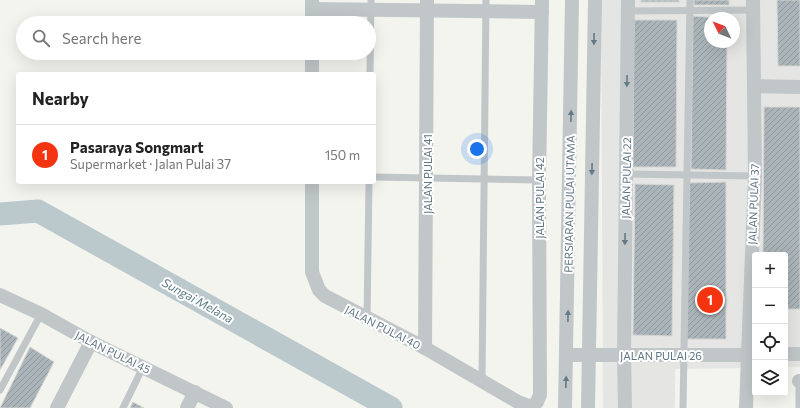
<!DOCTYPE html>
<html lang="en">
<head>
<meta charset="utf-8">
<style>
  :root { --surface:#fff; --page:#f6f6f6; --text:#222; --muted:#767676; --line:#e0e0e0; --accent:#f43410 }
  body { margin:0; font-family:Commissioner,sans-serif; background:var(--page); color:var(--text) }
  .controls { position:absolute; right:12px; bottom:12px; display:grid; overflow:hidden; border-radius:4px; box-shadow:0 4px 16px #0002 }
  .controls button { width:36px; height:36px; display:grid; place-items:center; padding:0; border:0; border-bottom:1px solid var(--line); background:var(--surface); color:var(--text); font:20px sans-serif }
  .compass { position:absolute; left:704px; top:12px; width:36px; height:36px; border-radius:50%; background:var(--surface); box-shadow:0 4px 16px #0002; rotate:313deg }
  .you { position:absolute; left:477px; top:149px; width:14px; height:14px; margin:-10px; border:3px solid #fff; border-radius:50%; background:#1a73e8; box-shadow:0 0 0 6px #1a73e833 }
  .badge { display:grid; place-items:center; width:26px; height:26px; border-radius:50%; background:var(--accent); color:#fff; font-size:13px; font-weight:700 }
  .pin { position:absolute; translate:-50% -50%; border:2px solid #fff; box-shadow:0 1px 4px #0006 }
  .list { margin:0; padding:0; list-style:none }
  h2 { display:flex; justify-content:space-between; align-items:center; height:52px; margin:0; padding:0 16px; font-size:17px }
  h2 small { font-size:13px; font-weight:400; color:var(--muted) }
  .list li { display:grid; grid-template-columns:26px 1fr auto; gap:12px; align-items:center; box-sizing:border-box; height:60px; padding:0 16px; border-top:1px solid var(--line) }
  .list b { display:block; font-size:15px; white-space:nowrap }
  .list p { margin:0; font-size:13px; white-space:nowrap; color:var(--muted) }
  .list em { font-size:13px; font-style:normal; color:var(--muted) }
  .icon { flex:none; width:22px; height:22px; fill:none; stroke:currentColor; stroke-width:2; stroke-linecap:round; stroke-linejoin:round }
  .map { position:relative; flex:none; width:800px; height:408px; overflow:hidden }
  .search { position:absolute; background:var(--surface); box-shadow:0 4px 16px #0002; left:16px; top:16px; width:360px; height:44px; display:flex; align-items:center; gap:10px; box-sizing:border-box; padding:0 14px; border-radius:22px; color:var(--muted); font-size:15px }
  .panel { position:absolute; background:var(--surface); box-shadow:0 4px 16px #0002; left:16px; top:72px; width:360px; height:112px; border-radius:4px }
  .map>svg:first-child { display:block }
  .built { fill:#e5e5e3; fill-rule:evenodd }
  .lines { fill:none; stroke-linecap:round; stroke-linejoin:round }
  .river { stroke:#bbc9cd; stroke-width:23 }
  .building { fill:url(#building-hatch); stroke:#d5d5d2 }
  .lane { stroke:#c1c6c9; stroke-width:7 }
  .street { stroke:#c1c6c9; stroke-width:14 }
  .oneway { fill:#657a87 }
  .labels { text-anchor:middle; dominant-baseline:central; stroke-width:4; stroke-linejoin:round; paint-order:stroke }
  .street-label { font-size:11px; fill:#607684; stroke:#fff }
  .water-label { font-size:12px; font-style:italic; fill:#5b7a82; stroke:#fff }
</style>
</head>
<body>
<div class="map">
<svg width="800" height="408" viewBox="0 0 800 408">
  <defs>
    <pattern id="building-hatch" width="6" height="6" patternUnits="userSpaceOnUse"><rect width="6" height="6" fill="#abb5b9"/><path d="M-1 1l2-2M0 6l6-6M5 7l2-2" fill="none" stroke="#8f989c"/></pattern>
  </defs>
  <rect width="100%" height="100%" fill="#f4f4ef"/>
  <path class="built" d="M601,0H800V367H785V255H755V368L675,369V408H603ZM710,18H734V42H710Z"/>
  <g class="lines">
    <path class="river" d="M0,214L38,211L391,408"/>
  </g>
  <g class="building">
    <rect x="641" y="0" width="38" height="2"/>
    <rect x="694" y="0" width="35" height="5"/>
    <path d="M777,0H800V66H778Z"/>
    <path d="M693,16L719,18H710V42H727L726,170L691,169Z"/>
    <path d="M634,20H677L676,167H633Z"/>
    <path d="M764,107H800V309H785V255H763Z"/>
    <path d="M726,182V339H686L688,183Z"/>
    <path d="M635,184L674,185L672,336L633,335Z"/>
    <path d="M0,328L18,338L0,370Z"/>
    <path d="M30,347L54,362L30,408H0Z"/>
    <path d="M133,402L144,408H130Z"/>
  </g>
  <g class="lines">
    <g class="lane">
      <path d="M628,11L754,10"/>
      <path d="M370,74L371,0"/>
      <path d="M626,174L755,176"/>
      <path d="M374,177L539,180"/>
      <path d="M367,319L369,182"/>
      <path d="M482,381L486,0"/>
      <path d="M0,390L41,314"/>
      <path d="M123,408L143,367"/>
      <path d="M683,408L690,0"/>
      <path d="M799,408V381"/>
    </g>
    <g class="street">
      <path d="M312,9L542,12"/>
      <path d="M312,23V0"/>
      <path d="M312,74V53"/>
      <path d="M755,86L800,87"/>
      <path d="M312,182V272L319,290L325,296L425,348L518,402L532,407L537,402L540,395L539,180L542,0"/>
      <path d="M0,295L41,314L91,342L226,408"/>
      <path d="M425,348L427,0"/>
      <path d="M785,354H800"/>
      <path d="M567,355H755"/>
      <path d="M799,381H800"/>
      <path d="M57,408L91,342"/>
      <path d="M187,408L195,392"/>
      <path d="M565,408L572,0"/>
      <path d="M588,408L595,0"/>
      <path d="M625,408L624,355L628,0"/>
      <path d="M746,408L755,176L753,0"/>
    </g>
  </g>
  <defs><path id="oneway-solid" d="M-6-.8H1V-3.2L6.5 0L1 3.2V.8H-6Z"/></defs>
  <g class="oneway">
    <use href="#oneway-solid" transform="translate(594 39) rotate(91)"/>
    <use href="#oneway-solid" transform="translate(627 81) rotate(91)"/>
    <use href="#oneway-solid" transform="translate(571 116) rotate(-89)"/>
    <use href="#oneway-solid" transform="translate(592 169) rotate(91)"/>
    <use href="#oneway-solid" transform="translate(625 239) rotate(91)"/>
    <use href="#oneway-solid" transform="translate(568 316) rotate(-89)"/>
    <use href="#oneway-solid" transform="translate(566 382) rotate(-88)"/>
  </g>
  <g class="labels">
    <g class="street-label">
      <text transform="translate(427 174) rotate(-90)">JALAN PULAI 41</text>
      <text transform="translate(626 178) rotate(-89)">JALAN PULAI 22</text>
      <text transform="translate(539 198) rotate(-90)">JALAN PULAI 42</text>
      <text transform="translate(569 204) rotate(-89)">PERSIARAN PULAI UTAMA</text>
      <text transform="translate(753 204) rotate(-88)">JALAN PULAI 37</text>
      <text transform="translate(383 327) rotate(27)">JALAN PULAI 40</text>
      <text transform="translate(113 352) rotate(26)">JALAN PULAI 45</text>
      <text x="661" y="355">JALAN PULAI 26</text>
    </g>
    <g class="water-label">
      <text transform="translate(198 300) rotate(29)">Sungai Melana</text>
    </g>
  </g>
</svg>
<div class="controls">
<button>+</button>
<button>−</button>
<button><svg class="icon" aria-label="locate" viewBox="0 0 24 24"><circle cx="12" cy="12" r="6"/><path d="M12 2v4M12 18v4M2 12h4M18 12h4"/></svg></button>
<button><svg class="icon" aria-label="layers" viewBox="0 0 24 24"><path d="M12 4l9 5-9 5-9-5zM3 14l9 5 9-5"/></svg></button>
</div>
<svg class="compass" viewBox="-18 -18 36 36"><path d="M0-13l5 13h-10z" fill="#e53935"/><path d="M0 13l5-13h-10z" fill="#767676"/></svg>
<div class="you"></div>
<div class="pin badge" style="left:710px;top:300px">1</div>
<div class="search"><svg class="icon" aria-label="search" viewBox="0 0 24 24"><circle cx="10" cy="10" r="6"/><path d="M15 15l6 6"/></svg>Search here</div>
<section class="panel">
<h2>Nearby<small></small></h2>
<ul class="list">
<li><span class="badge">1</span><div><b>Pasaraya Songmart</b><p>Supermarket · Jalan Pulai 37</p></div><em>150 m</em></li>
</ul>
</section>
</div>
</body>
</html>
